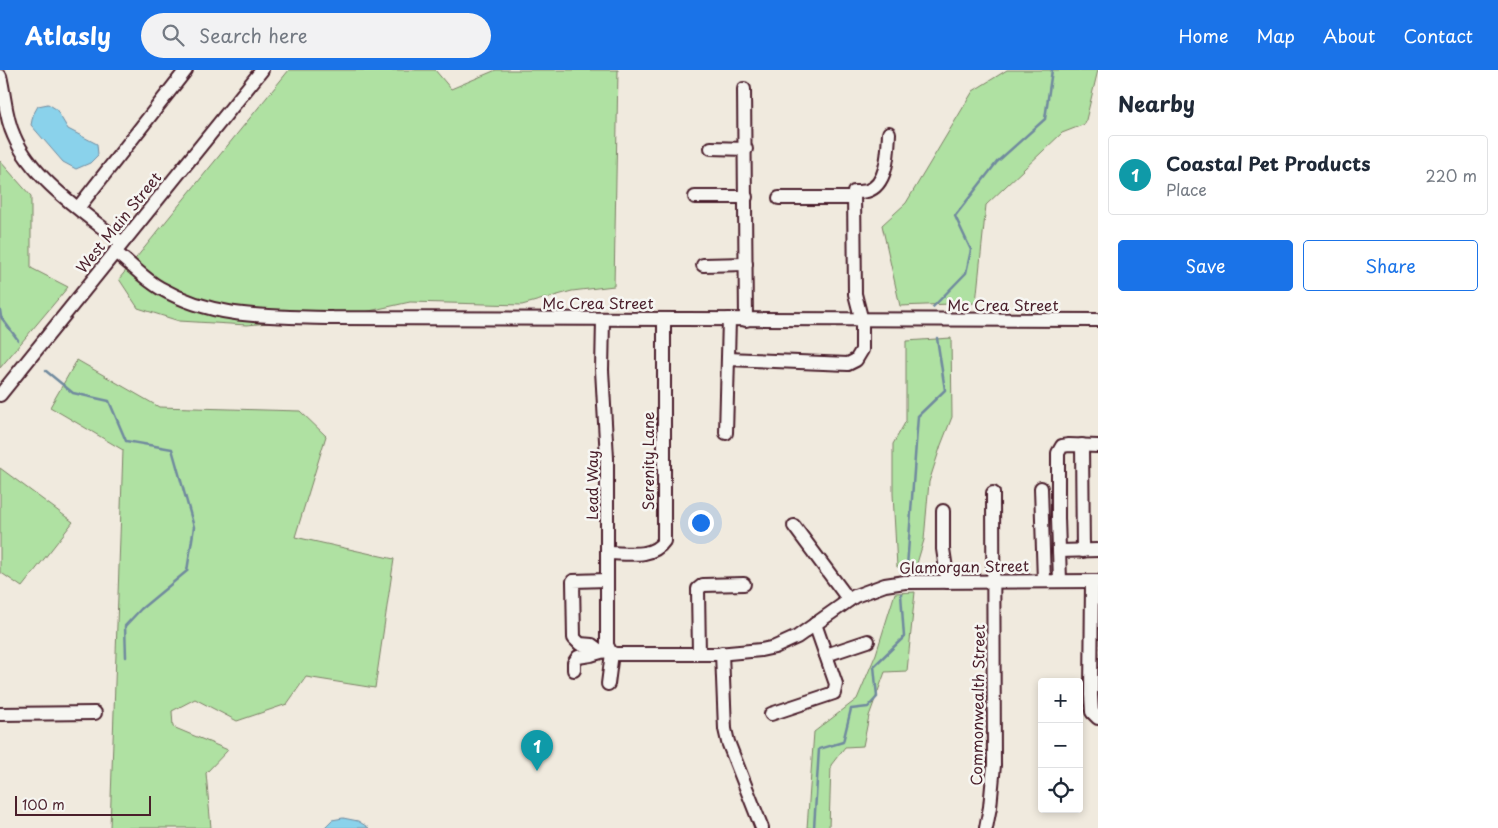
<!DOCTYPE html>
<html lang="en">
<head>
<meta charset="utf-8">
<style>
  :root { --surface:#fff; --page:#f2f2f3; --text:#1f2937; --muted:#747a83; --line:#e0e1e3; --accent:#1a73e8 }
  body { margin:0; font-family:"Playpen Sans",sans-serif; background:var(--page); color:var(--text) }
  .controls { position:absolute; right:15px; bottom:15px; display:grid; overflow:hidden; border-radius:5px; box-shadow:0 2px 8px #0003 }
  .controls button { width:45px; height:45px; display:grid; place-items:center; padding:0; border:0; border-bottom:1px solid var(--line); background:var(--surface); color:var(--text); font:25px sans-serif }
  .scale { position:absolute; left:15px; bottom:12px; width:136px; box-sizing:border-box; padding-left:5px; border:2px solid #4a1f2b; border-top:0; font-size:14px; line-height:18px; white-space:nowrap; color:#4a1f2b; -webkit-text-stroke:4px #f6f6f2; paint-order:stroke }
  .you { position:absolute; left:700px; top:452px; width:18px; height:18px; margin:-12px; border:4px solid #fff; border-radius:50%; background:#1a73e8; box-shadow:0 0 0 8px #1a73e833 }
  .badge { display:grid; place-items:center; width:32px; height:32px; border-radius:50%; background:var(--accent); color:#fff; font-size:16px; font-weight:700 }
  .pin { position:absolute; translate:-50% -41px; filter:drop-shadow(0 1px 2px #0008) }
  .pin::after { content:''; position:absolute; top:26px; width:18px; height:15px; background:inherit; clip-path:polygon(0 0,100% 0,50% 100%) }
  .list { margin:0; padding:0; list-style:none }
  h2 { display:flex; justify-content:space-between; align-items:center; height:65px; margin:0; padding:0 20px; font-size:21px }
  h2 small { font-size:16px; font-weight:400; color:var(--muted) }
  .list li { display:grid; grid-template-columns:32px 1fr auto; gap:15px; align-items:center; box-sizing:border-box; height:80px; margin:0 10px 10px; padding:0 10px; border:1px solid var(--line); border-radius:5px }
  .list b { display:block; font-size:19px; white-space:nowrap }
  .list p { margin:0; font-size:16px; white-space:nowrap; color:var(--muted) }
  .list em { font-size:16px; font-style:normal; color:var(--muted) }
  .actions { display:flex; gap:10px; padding:15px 20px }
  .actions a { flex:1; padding:11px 0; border:1px solid var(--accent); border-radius:5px; text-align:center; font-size:18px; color:var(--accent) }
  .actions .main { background:var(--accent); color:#fff }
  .icon { flex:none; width:28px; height:28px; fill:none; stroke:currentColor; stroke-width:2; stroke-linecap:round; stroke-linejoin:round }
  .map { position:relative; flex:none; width:1098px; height:758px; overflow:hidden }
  header { display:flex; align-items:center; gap:30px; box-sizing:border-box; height:70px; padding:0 25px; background:var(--accent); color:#fff }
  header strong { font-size:24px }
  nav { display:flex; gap:28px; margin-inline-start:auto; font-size:18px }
  .search { width:350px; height:45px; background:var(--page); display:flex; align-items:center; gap:12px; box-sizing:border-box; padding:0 18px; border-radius:28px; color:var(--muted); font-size:19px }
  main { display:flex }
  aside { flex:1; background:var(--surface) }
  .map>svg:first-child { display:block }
  .green { fill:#afe1a2; stroke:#7c8066 }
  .water { fill:#8ad2eb; stroke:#708a9e }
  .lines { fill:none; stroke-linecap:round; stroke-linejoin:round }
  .stream { stroke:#708a9e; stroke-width:2.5 }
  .minor-casing { stroke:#4a1f2b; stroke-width:16 }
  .minor { stroke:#f6f6f2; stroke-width:12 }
  .labels { text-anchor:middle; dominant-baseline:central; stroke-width:5; stroke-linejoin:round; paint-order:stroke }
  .street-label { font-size:15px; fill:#4a1f2b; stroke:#f6f6f2 }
</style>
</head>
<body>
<header>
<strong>Atlasly</strong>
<div class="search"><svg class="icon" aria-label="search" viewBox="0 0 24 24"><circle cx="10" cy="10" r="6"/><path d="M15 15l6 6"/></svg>Search here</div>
<nav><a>Home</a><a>Map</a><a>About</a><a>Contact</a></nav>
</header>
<main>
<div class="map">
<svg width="1098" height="758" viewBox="0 0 1098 758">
  <rect width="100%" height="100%" fill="#f0eade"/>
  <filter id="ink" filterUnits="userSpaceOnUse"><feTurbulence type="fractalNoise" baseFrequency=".02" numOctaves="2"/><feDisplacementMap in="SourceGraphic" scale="10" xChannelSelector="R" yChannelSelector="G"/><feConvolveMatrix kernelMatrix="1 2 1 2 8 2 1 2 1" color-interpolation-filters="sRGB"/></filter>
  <g filter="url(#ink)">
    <g class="green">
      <path d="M289,0H435L451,19L496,0H618L614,216L572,221L522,235L410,232L351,245L247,255L179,251L138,238L119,209Z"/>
      <path d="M1007,0H1098L1085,54L1062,63L986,135L976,233L900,236L882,155L906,133L973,21Z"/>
      <path d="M0,91L31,126V198L68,217L0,298Z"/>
      <path d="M951,268L952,347L941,375L929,412L924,470L915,500L897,497L893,424V374L906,351V271Z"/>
      <path d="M77,290L159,337L300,341L326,366L295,467L394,489L375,618L306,607L287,634L237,651L195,629L172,641L173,657L228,680L206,703L211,758H110L123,380L50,337Z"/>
      <path d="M0,398L73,452L22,517L0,502Z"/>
      <path d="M915,522L907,601L885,602L869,646L863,676L845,677L831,695L829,758H807L814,662L857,629L876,584L895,523Z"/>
    </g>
    <g class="water">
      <path d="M48,34L56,39L68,59L97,74L98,85L90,93L76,99L63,92L31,55L33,45L38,36Z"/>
      <path d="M343,748L358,751L369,758H324L332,750Z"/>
    </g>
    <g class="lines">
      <g class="stream">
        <path d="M933,237L966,203L971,180L955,146L997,92L1045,49L1052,0"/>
        <path d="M0,240L1,247L18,270"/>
        <path d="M46,301L73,323L109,331L126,371L172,379L194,457L187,501L141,539L125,556L126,587"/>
        <path d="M907,497L918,346L945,320L937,268"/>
        <path d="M814,758L819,679L843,672L851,639L868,637L877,627L874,596L904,567L901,524"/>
      </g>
      <defs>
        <g id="minor">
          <path d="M0,6C5,26 5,47 14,66C32,109 86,144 122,173"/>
          <path d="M744,19L746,250"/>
          <path d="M711,78L746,79"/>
          <path d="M695,127H746"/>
          <path d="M779,128H854"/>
          <path d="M78,138L186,0"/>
          <path d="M115,182C130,193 144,209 160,218C216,250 271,246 333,248L1098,250"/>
          <path d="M703,195L746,194"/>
          <path d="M603,249L602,300L607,388V575L610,581"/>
          <path d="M728,289L848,294L856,290L862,280V251L855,224L854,122C858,122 863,122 867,121C888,115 888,81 889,63"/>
          <path d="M0,325L262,0"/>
          <path d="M726,363L729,249"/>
          <path d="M1082,375L1083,481"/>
          <path d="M1041,418L1044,511"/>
          <path d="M943,441V479L948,512"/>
          <path d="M794,456L849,530"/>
          <path d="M1059,481L1098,480"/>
          <path d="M607,483C626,483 652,489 664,471V249"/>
          <path d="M1060,511L1058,448V383L1062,376L1069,375L1098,376"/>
          <path d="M1092,511L1091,625L1092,642L1098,648"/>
          <path d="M600,581L592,575L580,574L574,568L573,511L607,510"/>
          <path d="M722,583L725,659L728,672L762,758"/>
          <path d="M699,584L698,519L703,515L744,514"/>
          <path d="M826,585L868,571"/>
          <path d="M574,600V593L578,587C582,586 586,586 591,585C605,581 602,580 616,584H718L761,580L775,577L797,567L855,526L885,515L905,512L1098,511"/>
          <path d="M608,614L612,583"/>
          <path d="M0,644L95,643"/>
          <path d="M771,644L834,623L836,614L815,554"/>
          <path d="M986,758L990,737L994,695L993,423"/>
        </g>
      </defs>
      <use href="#minor" class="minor-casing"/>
      <use href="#minor" class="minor"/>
    </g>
  </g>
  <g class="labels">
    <g class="street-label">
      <text transform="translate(118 152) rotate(-51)">West Main Street</text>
      <text x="598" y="232">Mc Crea Street</text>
      <text x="1003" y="234">Mc Crea Street</text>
      <text transform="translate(647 391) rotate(-90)">Serenity Lane</text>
      <text transform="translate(591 415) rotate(-90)">Lead Way</text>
      <text transform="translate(964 496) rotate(-1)">Glamorgan Street</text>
      <text transform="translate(977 635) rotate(-89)">Commonwealth Street</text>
    </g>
  </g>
</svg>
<div class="controls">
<button>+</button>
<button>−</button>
<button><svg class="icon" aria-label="locate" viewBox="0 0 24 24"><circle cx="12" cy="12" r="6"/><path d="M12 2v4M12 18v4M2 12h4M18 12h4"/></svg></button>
</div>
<div class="scale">100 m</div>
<div class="you"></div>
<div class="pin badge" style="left:537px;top:701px;background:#0f9aa8">1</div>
</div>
<aside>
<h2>Nearby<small></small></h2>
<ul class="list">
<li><span class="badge" style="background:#0f9aa8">1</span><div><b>Coastal Pet Products</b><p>Place</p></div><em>220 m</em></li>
</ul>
<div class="actions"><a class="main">Save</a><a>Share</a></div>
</aside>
</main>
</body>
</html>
